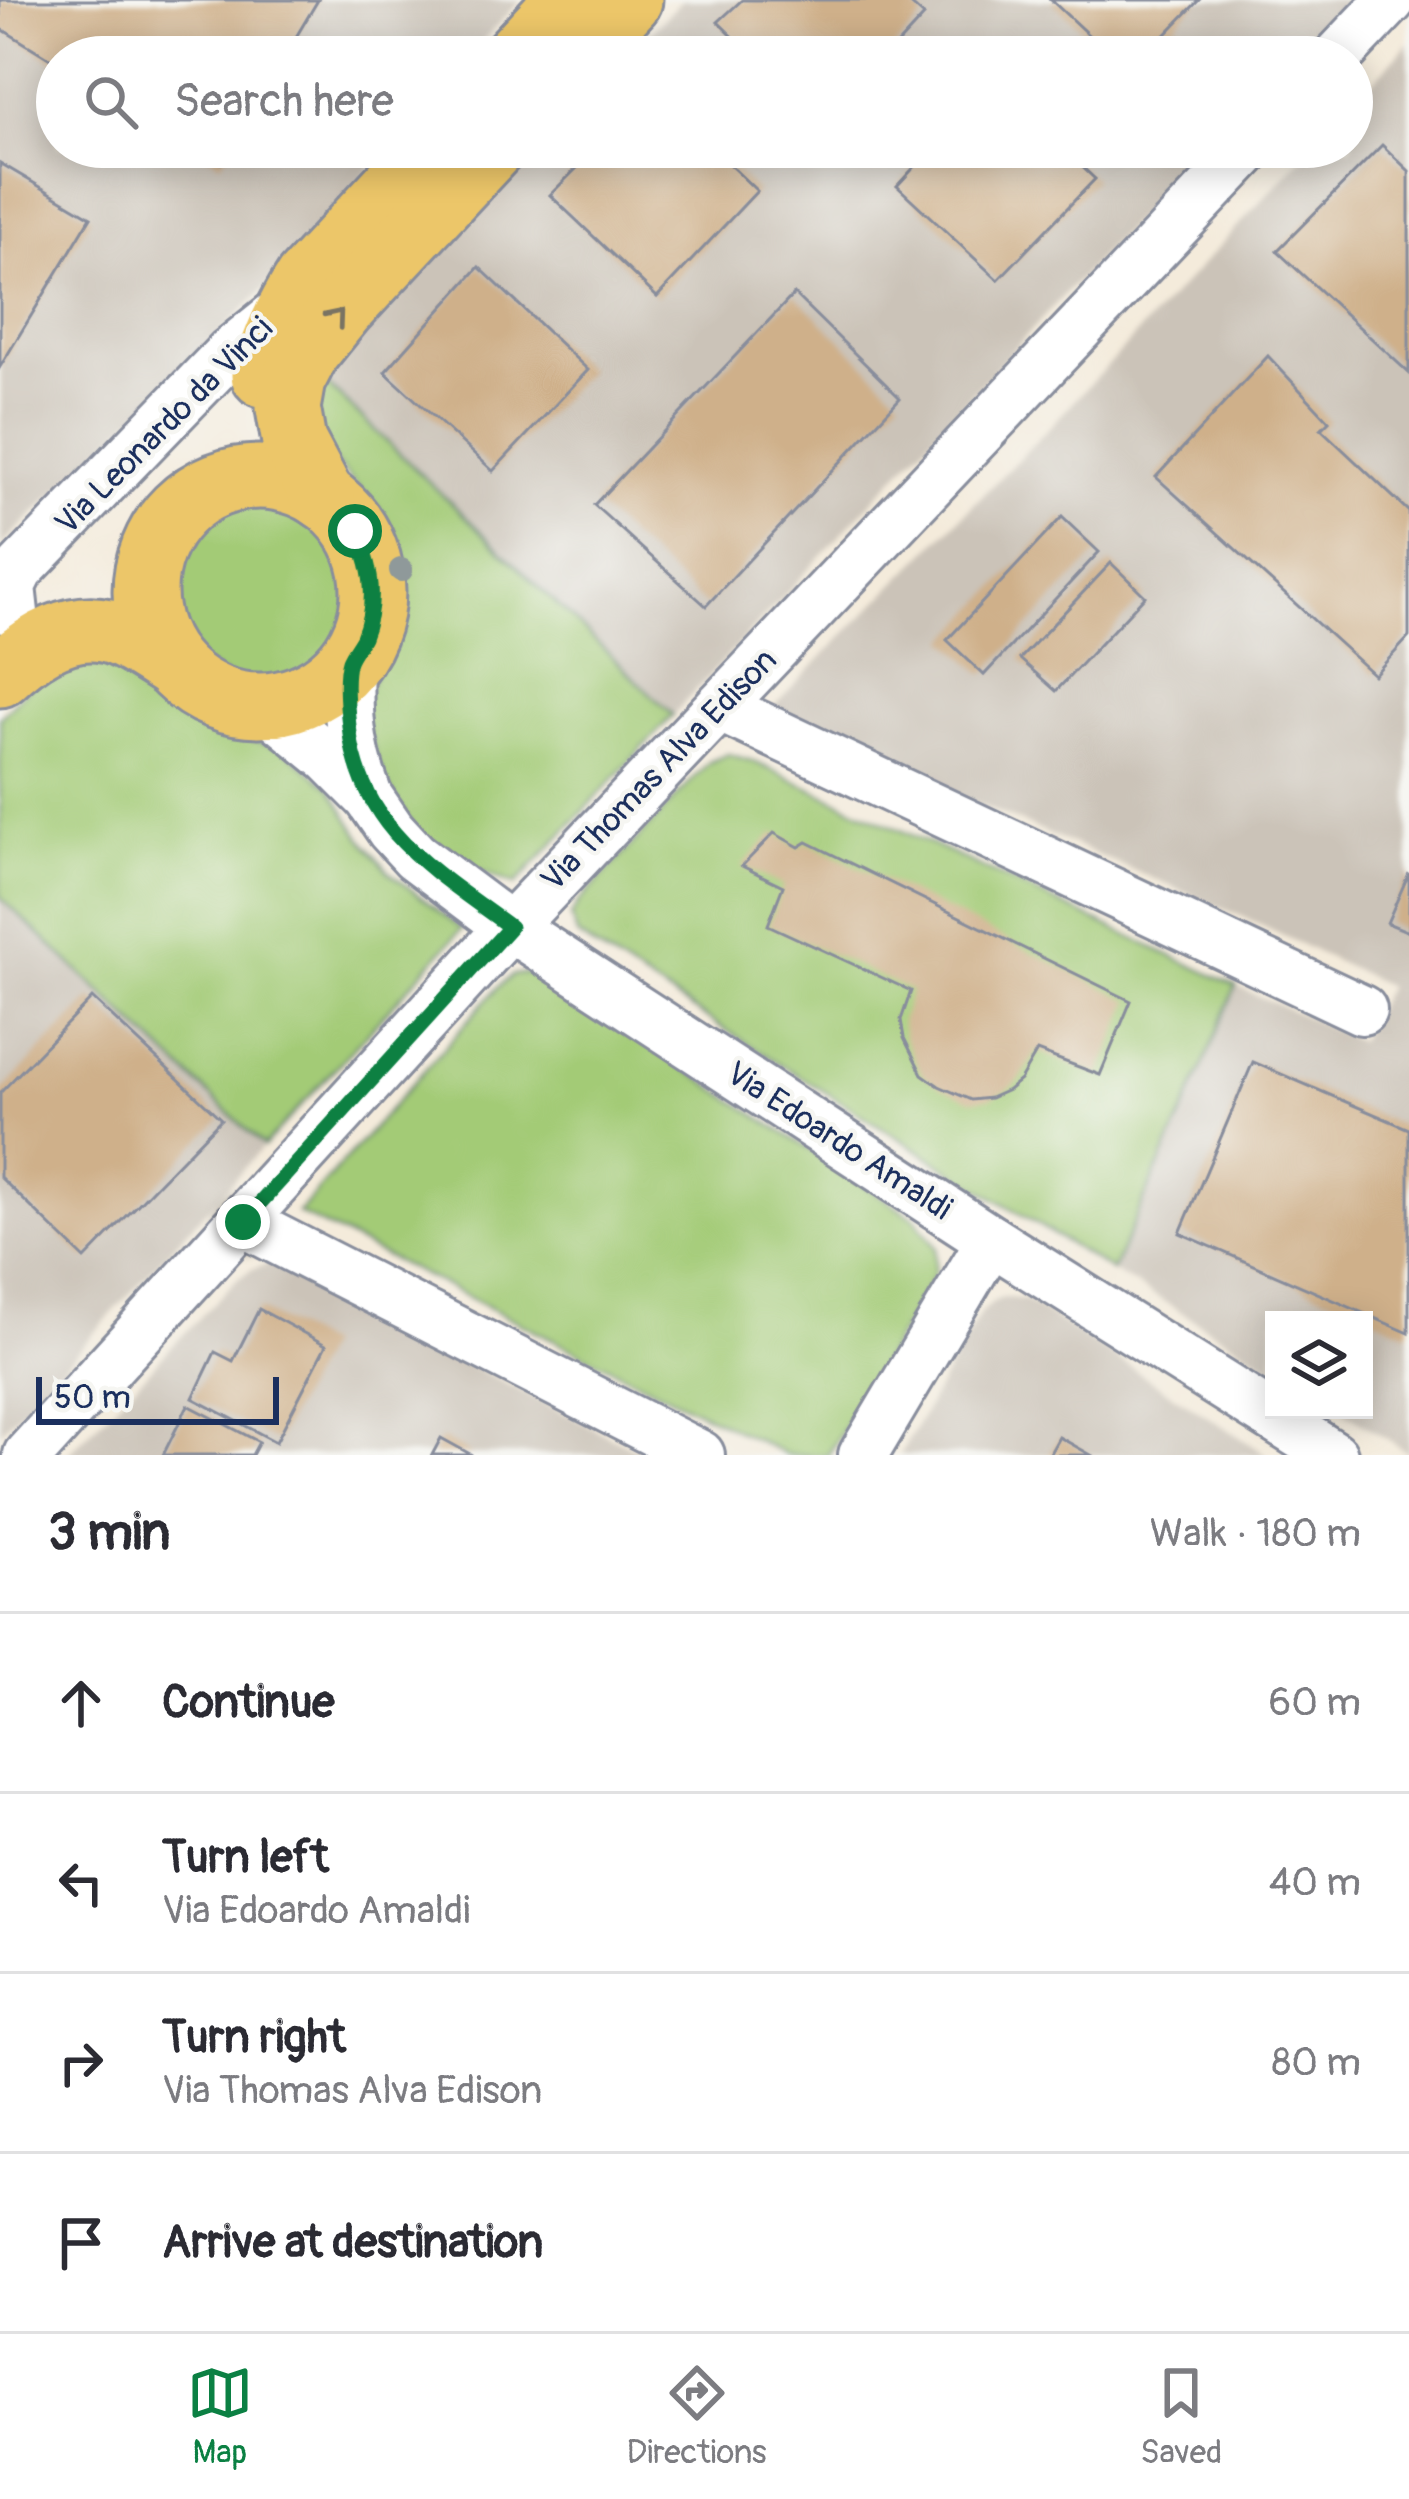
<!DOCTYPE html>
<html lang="en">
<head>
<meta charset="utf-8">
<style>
  :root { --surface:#fff; --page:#f7f7f7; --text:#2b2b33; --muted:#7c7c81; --line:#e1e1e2; --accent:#0b8043 }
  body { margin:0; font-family:Pangolin,sans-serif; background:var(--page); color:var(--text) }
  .controls { position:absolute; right:36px; bottom:36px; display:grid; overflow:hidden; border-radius:0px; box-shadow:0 6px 30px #0003 }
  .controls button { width:108px; height:108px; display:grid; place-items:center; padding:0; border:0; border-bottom:3px solid var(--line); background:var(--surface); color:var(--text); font:60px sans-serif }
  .scale { position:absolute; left:36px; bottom:30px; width:243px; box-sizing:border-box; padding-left:12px; border:6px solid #1b2f5e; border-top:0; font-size:33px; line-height:42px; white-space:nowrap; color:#1b2f5e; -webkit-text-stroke:9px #f6f6f2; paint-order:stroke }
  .stop { position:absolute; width:36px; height:36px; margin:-27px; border:9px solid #0b8043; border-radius:50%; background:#fff }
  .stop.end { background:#0b8043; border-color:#fff; box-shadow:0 3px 12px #0008 }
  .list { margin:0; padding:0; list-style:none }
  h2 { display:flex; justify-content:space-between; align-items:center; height:156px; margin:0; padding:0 48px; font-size:51px }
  h2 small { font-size:39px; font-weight:400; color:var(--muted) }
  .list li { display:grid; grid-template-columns:78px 1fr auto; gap:36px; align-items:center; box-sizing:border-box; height:180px; padding:0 48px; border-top:3px solid var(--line) }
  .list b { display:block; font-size:45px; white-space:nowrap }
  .list p { margin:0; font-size:39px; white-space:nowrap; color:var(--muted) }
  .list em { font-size:39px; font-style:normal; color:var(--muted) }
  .icon { flex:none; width:66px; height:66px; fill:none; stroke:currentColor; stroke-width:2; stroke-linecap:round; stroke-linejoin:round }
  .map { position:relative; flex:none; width:1409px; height:1455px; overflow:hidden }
  .search { position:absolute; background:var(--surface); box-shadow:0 6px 30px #0003; left:36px; right:36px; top:36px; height:132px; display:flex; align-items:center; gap:30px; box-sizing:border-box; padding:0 42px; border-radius:66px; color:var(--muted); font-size:45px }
  .sheet { height:876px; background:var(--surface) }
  nav { display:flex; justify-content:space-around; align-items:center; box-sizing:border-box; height:168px; border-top:3px solid var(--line); background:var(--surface); font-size:33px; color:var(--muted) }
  nav a { display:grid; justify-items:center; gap:6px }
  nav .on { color:var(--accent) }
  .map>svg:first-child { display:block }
  .industrial { fill:#cbc3b8 }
  .green { fill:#a3cb76; stroke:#5f7d6a; stroke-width:3 }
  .building { fill:#cfb08a }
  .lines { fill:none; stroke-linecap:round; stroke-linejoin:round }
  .minor-casing { stroke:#888d9c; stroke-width:54 }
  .major-casing { stroke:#888d9c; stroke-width:69 }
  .minor { stroke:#fff; stroke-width:48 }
  .major { stroke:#ecc669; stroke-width:63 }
  .tree { fill:#8f999a }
  .oneway { stroke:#797363 }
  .route { stroke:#0b8043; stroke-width:15 }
  .labels { text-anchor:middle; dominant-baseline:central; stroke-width:9; stroke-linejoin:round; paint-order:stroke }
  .street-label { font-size:33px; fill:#1b2f5e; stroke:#f6f6f2 }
</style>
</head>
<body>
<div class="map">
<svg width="1409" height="1455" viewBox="0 0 1409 1455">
  <rect width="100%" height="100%" fill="#f6f6f2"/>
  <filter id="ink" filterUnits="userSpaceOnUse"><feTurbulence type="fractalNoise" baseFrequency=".00833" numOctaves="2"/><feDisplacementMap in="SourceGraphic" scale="24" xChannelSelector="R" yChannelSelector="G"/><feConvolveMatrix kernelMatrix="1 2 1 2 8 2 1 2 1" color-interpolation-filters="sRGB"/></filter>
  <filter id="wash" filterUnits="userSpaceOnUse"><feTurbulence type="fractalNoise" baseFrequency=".004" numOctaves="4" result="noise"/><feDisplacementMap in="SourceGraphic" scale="48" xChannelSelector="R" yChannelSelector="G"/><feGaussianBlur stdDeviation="2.7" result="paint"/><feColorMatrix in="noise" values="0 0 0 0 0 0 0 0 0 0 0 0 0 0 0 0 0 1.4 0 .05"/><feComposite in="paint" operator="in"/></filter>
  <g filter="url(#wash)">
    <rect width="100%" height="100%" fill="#f4ebdb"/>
    <g class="industrial">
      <path d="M0,0H521L467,57H57V147H389L284,270L1,546Z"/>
      <path d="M682,0H1348L1291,57H627Z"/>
      <path d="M1409,42V1453L1342,1410H1364V1320H1274V1367L1112,1271L1236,986L1359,1041L1387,986L1248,919L766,714L1046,431L1312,147H1352V105Z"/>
      <path d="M539,147H1202L673,715L316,374Z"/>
      <path d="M0,897L264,1146L98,1329L0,1432Z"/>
      <path d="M271,1263L397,1329L647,1455H67L235,1281L250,1270Z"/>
      <path d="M1004,1297L1025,1300L1268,1455H900L981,1312L993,1302Z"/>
    </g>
    <g class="green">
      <path d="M316,374L673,715L515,885L477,870L420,839L383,778L360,708L396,623L401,570L376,506L311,438Z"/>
      <circle cx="259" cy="592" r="91"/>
      <path d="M105,650L137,673L170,707L214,730L284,749L330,787L360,836L389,872L462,929L264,1146L0,897V717L62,652Z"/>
      <path d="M728,754L752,761L1236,986L1184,1112L1112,1271L604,954L577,935L571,916L579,902L709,762Z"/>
      <path d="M528,973L544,977L915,1218L936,1247L934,1275L828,1455H787L298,1213L497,988L513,975Z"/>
    </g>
    <g id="blocks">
      <g class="building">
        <path d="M0,0H318L284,57H57V63L0,28Z"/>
        <path d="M742,0H906L924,16L886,57H754L718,22Z"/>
        <path d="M1051,0H1199L1144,57H1112Z"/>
        <path d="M1382,145L1409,171V373L1277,251Z"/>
        <path d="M194,147H231L221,163Z"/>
        <path d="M598,147H711L757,191L657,297L550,195Z"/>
        <path d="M933,147H1061L1095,179L998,280L897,186Z"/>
        <path d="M0,163L91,217L0,367Z"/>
        <path d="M479,267L588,370L493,471L385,372Z"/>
        <path d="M794,294L900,398L706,606L594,505Z"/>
        <path d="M1268,356L1329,421L1321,429L1409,512V637L1374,675L1156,477Z"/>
        <path d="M1062,517L1099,552L984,675L947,640Z"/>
        <path d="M1111,563L1145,596L1056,691L1020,659Z"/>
        <path d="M774,833L799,847L807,842L1131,1001L1100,1075L1037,1051L1020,1080L1008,1090L990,1098L971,1100L939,1086L922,1074L904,1038L901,1020L911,991L768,925L783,886L742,866Z"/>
        <path d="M1409,873V932L1387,923Z"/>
        <path d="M92,998L221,1119L85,1259L0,1177V1093Z"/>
        <path d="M1253,1062L1409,1129V1333L1180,1233Z"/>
        <path d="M259,1309L326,1345L276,1442L193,1398L215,1352L233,1361Z"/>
        <path d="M188,1405L259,1442L252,1455H163Z"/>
        <path d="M1059,1437L1091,1455H1049Z"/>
        <path d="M441,1438L472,1455H432Z"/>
      </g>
    </g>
  </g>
  <g filter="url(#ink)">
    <use href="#blocks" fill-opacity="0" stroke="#888d9c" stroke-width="3"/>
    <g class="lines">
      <defs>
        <g id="minor">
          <path d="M1337,57L1391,0"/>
          <path d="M14,613L11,586L19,570L230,352L291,303"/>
          <path d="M349,661C347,711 349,746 367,794"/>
          <path d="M264,705L330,759L369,798L391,830L415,856L510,927L991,1240L1333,1455"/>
          <path d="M719,707L1362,1010"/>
          <path d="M243,1222L700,1455"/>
          <path d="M28,1455L510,927L1251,147"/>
          <path d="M863,1455L991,1240"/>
        </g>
        <g id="major">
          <path d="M514,57L567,0"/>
          <path d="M577,57L630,0"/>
          <path d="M263,375C274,341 286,311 306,281L430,147"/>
          <circle cx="259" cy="591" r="114"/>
          <path d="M323,497L294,442L288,408L293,380L308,351L342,309L493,147"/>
          <path d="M0,675C32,645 77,615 122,636C140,644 156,656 173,666"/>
        </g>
      </defs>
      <use href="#minor" class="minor-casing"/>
      <use href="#major" class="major-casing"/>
      <use href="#minor" class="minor"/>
      <use href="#major" class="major"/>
    </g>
    <circle class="tree" cx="401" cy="570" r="12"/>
    <defs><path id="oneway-chevron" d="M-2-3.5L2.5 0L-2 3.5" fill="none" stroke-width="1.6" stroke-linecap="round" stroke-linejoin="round" transform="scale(3)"/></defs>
    <use class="oneway" href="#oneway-chevron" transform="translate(336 317) rotate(-50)"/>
  </g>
  <g class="lines" filter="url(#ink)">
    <path class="route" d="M243,1222L510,927C433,870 360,830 349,726C347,709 344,677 349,661C352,653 359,645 363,637C378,600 372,565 355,531"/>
  </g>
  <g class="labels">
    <g class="street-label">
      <text transform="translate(164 426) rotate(-45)">Via Leonardo da Vinci</text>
      <text transform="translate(659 770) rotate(-46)">Via Thomas Alva Edison</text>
      <text transform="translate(839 1141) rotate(33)">Via Edoardo Amaldi</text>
    </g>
  </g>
</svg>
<div class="controls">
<button><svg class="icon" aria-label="layers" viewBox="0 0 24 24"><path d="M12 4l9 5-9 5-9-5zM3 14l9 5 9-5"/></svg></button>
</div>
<div class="scale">50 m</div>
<div class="stop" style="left:355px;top:531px"></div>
<div class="stop end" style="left:243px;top:1222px"></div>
<div class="search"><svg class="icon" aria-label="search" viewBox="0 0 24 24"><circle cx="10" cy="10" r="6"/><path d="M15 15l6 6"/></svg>Search here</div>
</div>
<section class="sheet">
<h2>3 min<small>Walk · 180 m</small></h2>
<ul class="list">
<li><svg class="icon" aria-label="ahead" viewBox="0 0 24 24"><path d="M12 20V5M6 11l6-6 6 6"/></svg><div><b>Continue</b></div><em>60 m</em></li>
<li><svg class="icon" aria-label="left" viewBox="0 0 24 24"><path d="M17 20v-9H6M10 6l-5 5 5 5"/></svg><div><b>Turn left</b><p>Via Edoardo Amaldi</p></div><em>40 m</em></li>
<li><svg class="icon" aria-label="right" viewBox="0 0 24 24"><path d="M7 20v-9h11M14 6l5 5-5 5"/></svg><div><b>Turn right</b><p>Via Thomas Alva Edison</p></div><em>80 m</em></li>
<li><svg class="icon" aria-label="arrive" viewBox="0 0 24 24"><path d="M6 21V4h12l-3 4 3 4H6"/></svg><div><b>Arrive at destination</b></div></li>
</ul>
</section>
<nav>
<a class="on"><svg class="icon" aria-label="map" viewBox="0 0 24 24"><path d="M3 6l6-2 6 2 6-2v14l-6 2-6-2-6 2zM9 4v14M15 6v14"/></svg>Map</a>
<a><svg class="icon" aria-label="directions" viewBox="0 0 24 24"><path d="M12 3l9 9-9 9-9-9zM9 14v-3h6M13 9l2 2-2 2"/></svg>Directions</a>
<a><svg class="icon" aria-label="saved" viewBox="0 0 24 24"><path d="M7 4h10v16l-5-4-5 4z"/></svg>Saved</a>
</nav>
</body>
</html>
